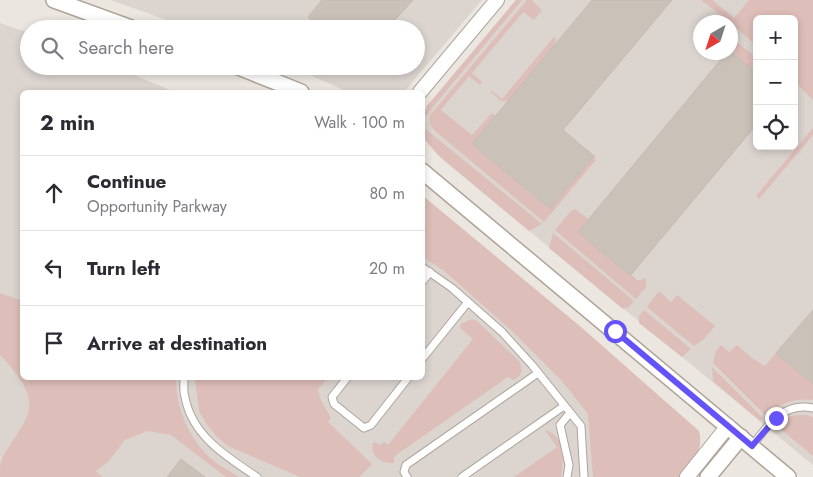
<!DOCTYPE html>
<html lang="en">
<head>
<meta charset="utf-8">
<style>
  :root { --surface:#fff; --page:#f2f2f3; --text:#2b2b33; --muted:#7c7c81; --line:#e1e1e2 }
  body { margin:0; font-family:Jost,sans-serif; background:var(--page); color:var(--text) }
  .controls { position:absolute; right:15px; top:15px; display:grid; overflow:hidden; border-radius:8px; box-shadow:0 2px 8px #0003 }
  .controls button { width:45px; height:45px; display:grid; place-items:center; padding:0; border:0; border-bottom:1px solid var(--line); background:var(--surface); color:var(--text); font:25px sans-serif }
  .compass { position:absolute; left:693px; top:15px; width:45px; height:45px; border-radius:50%; background:var(--surface); box-shadow:0 2px 8px #0003; rotate:219deg }
  .stop { position:absolute; width:15px; height:15px; margin:-11px; border:4px solid #6553f8; border-radius:50%; background:#fff }
  .stop.end { background:#6553f8; border-color:#fff; box-shadow:0 1px 5px #0008 }
  .list { margin:0; padding:0; list-style:none }
  h2 { display:flex; justify-content:space-between; align-items:center; height:65px; margin:0; padding:0 20px; font-size:21px }
  h2 small { font-size:16px; font-weight:400; color:var(--muted) }
  .list li { display:grid; grid-template-columns:32px 1fr auto; gap:15px; align-items:center; box-sizing:border-box; height:75px; padding:0 20px; border-top:1px solid var(--line) }
  .list b { display:block; font-size:19px; white-space:nowrap }
  .list p { margin:0; font-size:16px; white-space:nowrap; color:var(--muted) }
  .list em { font-size:16px; font-style:normal; color:var(--muted) }
  .icon { flex:none; width:28px; height:28px; fill:none; stroke:currentColor; stroke-width:2; stroke-linecap:round; stroke-linejoin:round }
  .map { position:relative; flex:none; width:813px; height:477px; overflow:hidden }
  .search { position:absolute; background:var(--surface); box-shadow:0 2px 8px #0003; left:20px; top:20px; width:405px; height:55px; display:flex; align-items:center; gap:12px; box-sizing:border-box; padding:0 18px; border-radius:28px; color:var(--muted); font-size:19px }
  .panel { position:absolute; background:var(--surface); box-shadow:0 2px 8px #0003; left:20px; top:90px; width:405px; height:290px; border-radius:8px }
  .map>svg:first-child { display:block }
  .built { fill:#dcd4cf; fill-rule:evenodd }
  .green { fill:#debeb9 }
  .building { fill:#cac1b9; stroke:#c6bcb3 }
  .lines { fill:none; stroke-linecap:round; stroke-linejoin:round }
  .lane-casing { stroke:#ada59c; stroke-width:9 }
  .street-casing { stroke:#ada59c; stroke-width:16 }
  .secondary-casing { stroke:#b0a496; stroke-width:18 }
  .lane { stroke:#fff; stroke-width:7 }
  .street { stroke:#fff; stroke-width:14 }
  .secondary { stroke:#fff; stroke-width:15 }
  .route { stroke:#6553f8; stroke-width:6 }
</style>
</head>
<body>
<div class="map">
<svg width="813" height="477" viewBox="0 0 813 477">
  <rect width="100%" height="100%" fill="#ece6e1"/>
  <g class="built">
    <path d="M111,0H482L404,92H348L290,66H416V29H191Z"/>
    <path d="M516,0H813V465L442,159L426,141L423,131L422,119L427,106ZM757,19H794V146H757ZM700,22H730V52H700Z"/>
    <path d="M0,23L29,33V66H112L175,92H22V378H422L423,207L708,465L699,477H0Z"/>
  </g>
  <g class="green">
    <path d="M516,0H522L423,119L427,106Z"/>
    <path d="M527,0H533L532,1L542,10L534,20L523,12L472,73L482,82L480,85L469,76L441,110L472,135L492,113L495,116L472,144L549,209L594,156L595,157V161L544,222L435,131C430,125 429,121 431,114Z"/>
    <path d="M701,0H712L734,18L749,0H813V100L794,81V19H757V46L730,22Z"/>
    <path d="M554,37L556,38L555,44L508,101H501L491,92L492,91L502,99Z"/>
    <path d="M730,37L757,58V73L731,51Z"/>
    <path d="M422,127H423L542,224L529,231L438,155L426,141Z"/>
    <path d="M813,128V135L759,199L756,196Z"/>
    <path d="M422,195L581,327L699,431C704,450 693,463 682,477H593L588,414L562,381L513,332L443,270L423,257Z"/>
    <path d="M575,209L588,219L578,232L629,276L631,274L637,280H641L644,278L646,280V287L636,299L555,230L571,211Z"/>
    <path d="M553,233L634,301L629,307L623,309L549,248Z"/>
    <path d="M659,291L671,302L677,295L715,326L704,339L694,346L647,307Z"/>
    <path d="M0,293L22,301V378H176C176,406 187,434 207,455C216,464 228,470 239,477H226L171,435L147,431L125,440L108,462L96,471L102,477H0C0,458 2,458 12,442C17,434 22,427 26,419C38,395 15,371 0,355Z"/>
    <path d="M644,310L691,349L682,357L639,323V316Z"/>
    <path d="M472,319L477,321L519,361C523,369 523,375 514,380L508,377L396,455L394,458V463C381,463 370,457 373,443L374,442L380,445L384,442L388,445L473,339L460,328L461,324Z"/>
    <path d="M721,345L729,352L737,345L752,358L765,366L776,353L813,384V400C794,398 780,403 766,416L713,363L716,351Z"/>
    <path d="M712,367L763,418L760,421L713,381Z"/>
    <path d="M195,378H328L318,389L320,398L331,418L328,422L372,464L359,477H300L228,446L216,436L206,423L199,411Z"/>
    <path d="M806,415L813,417V456L777,426C785,416 794,415 806,415Z"/>
    <path d="M545,430C566,436 564,460 561,477H514L557,447Z"/>
  </g>
  <g class="building">
    <path d="M322,0H413L387,29H322L308,17Z"/>
    <path d="M592,0H672L563,130L594,156L550,209L472,144Z"/>
    <path d="M730,51L757,73V124L630,276L578,232L727,52H730Z"/>
    <path d="M813,310V384L776,353Z"/>
    <path d="M181,459L205,477H167Z"/>
  </g>
  <g class="lines">
    <defs>
      <g id="lane">
        <path d="M422,267L452,288L502,332L532,365L581,426L584,477"/>
        <path d="M422,282L430,272"/>
        <path d="M422,359L468,302"/>
        <path d="M184,378C184,384 183,391 185,397C192,436 227,457 257,477"/>
        <path d="M347,378L332,397L334,404L364,428L371,425L408,378"/>
        <path d="M752,446C768,425 783,402 813,408"/>
        <path d="M407,477L404,472L406,465L538,373"/>
        <path d="M462,477L564,406"/>
        <path d="M567,477L569,465L560,425L570,413"/>
      </g>
      <g id="street">
        <path d="M420,92L497,0"/>
        <path d="M687,477L728,426"/>
      </g>
      <g id="secondary">
        <path d="M54,0L134,29"/>
        <path d="M236,66L301,92"/>
        <path d="M422,171L788,477"/>
        <path d="M708,477L741,437"/>
      </g>
    </defs>
    <use href="#lane" class="lane-casing"/>
    <use href="#street" class="street-casing"/>
    <use href="#secondary" class="secondary-casing"/>
    <use href="#lane" class="lane"/>
    <use href="#street" class="street"/>
    <use href="#secondary" class="secondary"/>
  </g>
  <g class="lines">
    <path class="route" d="M615,331L752,446L776,418"/>
  </g>
</svg>
<div class="controls">
<button>+</button>
<button>−</button>
<button><svg class="icon" aria-label="locate" viewBox="0 0 24 24"><circle cx="12" cy="12" r="6"/><path d="M12 2v4M12 18v4M2 12h4M18 12h4"/></svg></button>
</div>
<svg class="compass" viewBox="-18 -18 36 36"><path d="M0-13l5 13h-10z" fill="#e53935"/><path d="M0 13l5-13h-10z" fill="#7c7c81"/></svg>
<div class="stop" style="left:615px;top:331px"></div>
<div class="stop end" style="left:776px;top:418px"></div>
<div class="search"><svg class="icon" aria-label="search" viewBox="0 0 24 24"><circle cx="10" cy="10" r="6"/><path d="M15 15l6 6"/></svg>Search here</div>
<section class="panel">
<h2>2 min<small>Walk · 100 m</small></h2>
<ul class="list">
<li><svg class="icon" aria-label="ahead" viewBox="0 0 24 24"><path d="M12 20V5M6 11l6-6 6 6"/></svg><div><b>Continue</b><p>Opportunity Parkway</p></div><em>80 m</em></li>
<li><svg class="icon" aria-label="left" viewBox="0 0 24 24"><path d="M17 20v-9H6M10 6l-5 5 5 5"/></svg><div><b>Turn left</b></div><em>20 m</em></li>
<li><svg class="icon" aria-label="arrive" viewBox="0 0 24 24"><path d="M6 21V4h12l-3 4 3 4H6"/></svg><div><b>Arrive at destination</b></div></li>
</ul>
</section>
</div>
</body>
</html>
